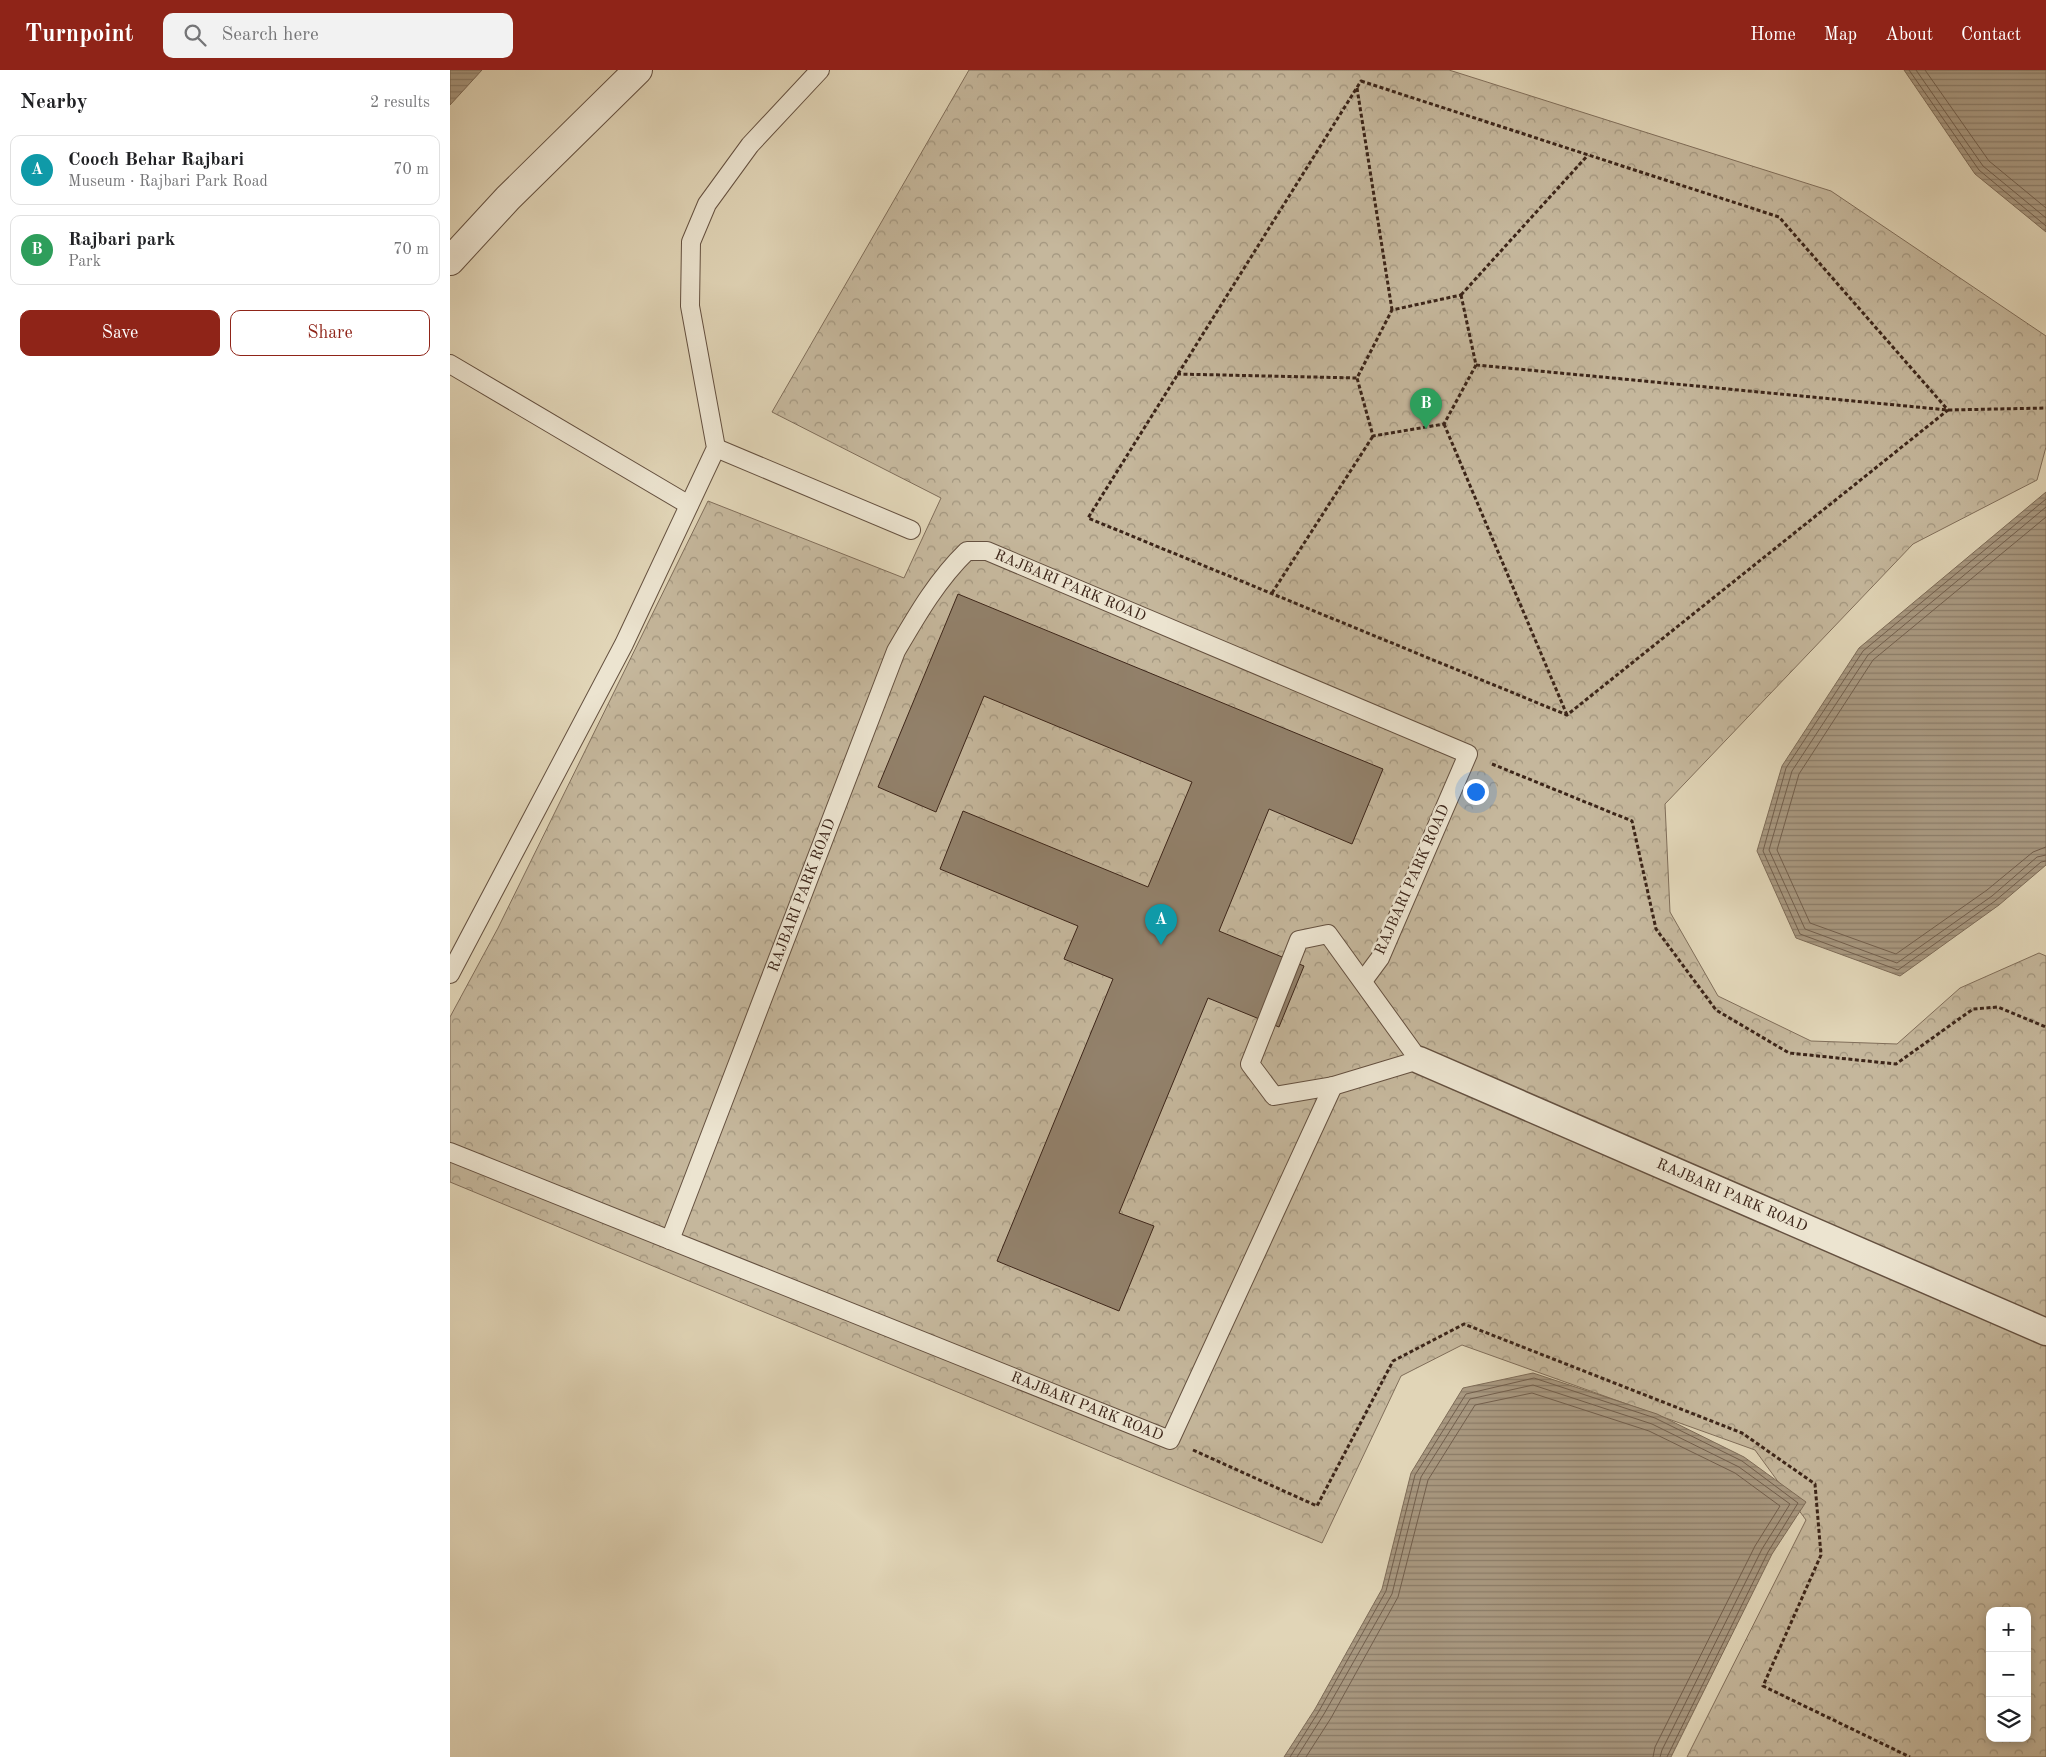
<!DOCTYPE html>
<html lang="en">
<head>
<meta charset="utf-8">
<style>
  :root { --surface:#fff; --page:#f2f2f2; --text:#202124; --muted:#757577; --line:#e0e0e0; --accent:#8f2418 }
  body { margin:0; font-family:"Old Standard TT",serif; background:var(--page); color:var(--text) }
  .controls { position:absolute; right:15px; bottom:15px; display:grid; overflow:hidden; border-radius:10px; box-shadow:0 2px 8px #0003 }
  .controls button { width:45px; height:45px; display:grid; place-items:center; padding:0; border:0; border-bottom:1px solid var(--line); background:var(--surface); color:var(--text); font:25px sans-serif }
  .you { position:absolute; left:1025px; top:721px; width:18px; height:18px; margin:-12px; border:4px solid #fff; border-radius:50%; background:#1a73e8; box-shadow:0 0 0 8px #1a73e833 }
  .badge { display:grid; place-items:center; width:32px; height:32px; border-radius:50%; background:var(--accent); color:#fff; font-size:16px; font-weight:700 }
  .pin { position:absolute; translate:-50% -41px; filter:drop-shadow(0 1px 2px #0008) }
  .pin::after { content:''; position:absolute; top:26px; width:18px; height:15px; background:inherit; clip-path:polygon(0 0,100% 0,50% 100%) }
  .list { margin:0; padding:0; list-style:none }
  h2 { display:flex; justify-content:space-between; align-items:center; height:65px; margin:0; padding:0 20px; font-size:21px }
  h2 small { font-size:16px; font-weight:400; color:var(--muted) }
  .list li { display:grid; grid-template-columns:32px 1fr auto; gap:15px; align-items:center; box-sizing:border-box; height:70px; margin:0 10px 10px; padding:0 10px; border:1px solid var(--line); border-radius:10px }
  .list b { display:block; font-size:19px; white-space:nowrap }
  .list p { margin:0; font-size:16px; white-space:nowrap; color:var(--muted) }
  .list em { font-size:16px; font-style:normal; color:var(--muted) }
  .actions { display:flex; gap:10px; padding:15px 20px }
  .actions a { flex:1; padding:11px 0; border:1px solid var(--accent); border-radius:10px; text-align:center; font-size:18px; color:var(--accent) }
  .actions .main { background:var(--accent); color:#fff }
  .icon { flex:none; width:28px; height:28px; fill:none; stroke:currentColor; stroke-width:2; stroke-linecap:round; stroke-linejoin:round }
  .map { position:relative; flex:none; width:1596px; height:1687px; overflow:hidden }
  header { display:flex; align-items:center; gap:30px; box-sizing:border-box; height:70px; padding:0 25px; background:var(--accent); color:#fff }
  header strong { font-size:24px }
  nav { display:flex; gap:28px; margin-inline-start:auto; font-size:18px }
  .search { width:350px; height:45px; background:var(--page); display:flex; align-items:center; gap:12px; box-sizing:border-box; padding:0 18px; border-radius:10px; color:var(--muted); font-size:19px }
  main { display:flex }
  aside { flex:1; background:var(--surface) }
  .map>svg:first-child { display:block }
  .park { fill:url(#park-crowns); stroke:#806e5a; fill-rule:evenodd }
  .water { fill:url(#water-rules); stroke:#7d6b57 }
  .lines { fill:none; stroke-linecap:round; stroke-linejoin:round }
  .shore { stroke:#725f4d; stroke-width:1 }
  .building { fill:#92816b; stroke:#3c2519 }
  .service-casing { stroke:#655140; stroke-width:20 }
  .pedestrian-casing { stroke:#655140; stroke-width:29 }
  .minor-casing { stroke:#655140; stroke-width:30 }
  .path { stroke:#3c2519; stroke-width:3; stroke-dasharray:4 2.5; stroke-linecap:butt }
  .service { stroke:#ece4d0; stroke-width:18 }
  .pedestrian { stroke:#ece4d0; stroke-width:26 }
  .minor { stroke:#ece4d0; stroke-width:28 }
  .labels { text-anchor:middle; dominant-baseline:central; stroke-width:5; stroke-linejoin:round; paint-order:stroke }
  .street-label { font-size:15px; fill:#3c2519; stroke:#ece4d0 }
</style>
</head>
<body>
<header>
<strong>Turnpoint</strong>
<div class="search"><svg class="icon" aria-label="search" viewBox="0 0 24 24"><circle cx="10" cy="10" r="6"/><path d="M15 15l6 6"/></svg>Search here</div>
<nav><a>Home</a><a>Map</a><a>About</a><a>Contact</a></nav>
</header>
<main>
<aside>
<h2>Nearby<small>2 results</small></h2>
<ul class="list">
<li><span class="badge" style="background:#0f9aa8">A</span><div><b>Cooch Behar Rajbari</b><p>Museum · Rajbari Park Road</p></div><em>70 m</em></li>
<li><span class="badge" style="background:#2e9e5b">B</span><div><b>Rajbari park</b><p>Park</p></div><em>70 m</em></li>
</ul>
<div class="actions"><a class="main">Save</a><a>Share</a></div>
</aside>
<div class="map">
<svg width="1596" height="1687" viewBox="0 0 1596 1687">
  <defs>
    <pattern id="park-crowns" width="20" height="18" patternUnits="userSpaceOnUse" patternTransform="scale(1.25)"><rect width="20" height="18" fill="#c5b79c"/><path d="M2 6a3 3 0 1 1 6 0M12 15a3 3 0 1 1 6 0" fill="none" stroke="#a1957e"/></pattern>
    <pattern id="water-rules" width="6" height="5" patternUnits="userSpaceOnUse" patternTransform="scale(1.25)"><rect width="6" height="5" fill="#a99981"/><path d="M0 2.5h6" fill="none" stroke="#8b7d69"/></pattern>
  </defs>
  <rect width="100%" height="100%" fill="#e1d5b7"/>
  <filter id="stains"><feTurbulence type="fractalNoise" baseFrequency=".004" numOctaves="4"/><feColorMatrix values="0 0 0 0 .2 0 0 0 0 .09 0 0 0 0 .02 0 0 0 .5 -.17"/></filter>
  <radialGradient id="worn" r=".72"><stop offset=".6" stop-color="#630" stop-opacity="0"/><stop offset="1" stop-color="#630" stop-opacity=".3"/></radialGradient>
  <path class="park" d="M519,0H999L1381,121L1596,266V377L1587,410L1463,474L1215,734L1220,842L1268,926L1361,971L1447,974L1510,918L1589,883L1596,886V1687H1237L1356,1450L1305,1380L1012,1275L951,1306L872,1473L0,1112V947L48,858L258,431L454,508L491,428L322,342ZM1540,1541H1577V1668H1540Z"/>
  <g class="water">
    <path d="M0,0H32L0,35Z"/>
    <path d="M1454,0H1596V162L1525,104Z"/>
    <path d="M1596,422V795L1549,835L1450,906L1346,868L1307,781L1332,696L1409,578Z"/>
    <path d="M1083,1303L1207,1344L1294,1387L1356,1432L1322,1484L1221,1687H834L865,1639L932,1519L961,1403L1013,1318Z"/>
  </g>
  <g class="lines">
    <g class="shore">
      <path d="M1459,0L1529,100L1596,156"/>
      <path d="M1466,0L1533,96L1596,148"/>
      <path d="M1475,0L1539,91L1596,138"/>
      <path d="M1596,429L1413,581L1336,698L1313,781L1350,864L1448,900L1545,831L1591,792L1596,791"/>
      <path d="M1596,437L1418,585L1342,701L1319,780L1355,859L1447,893L1542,826L1587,787L1596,785"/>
      <path d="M1596,447L1423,590L1349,704L1327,780L1360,853L1446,884L1537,820L1583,782L1596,777"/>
      <path d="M840,1687L869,1641L936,1521L965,1405L1016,1324L1084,1308L1205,1348L1292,1391L1348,1433L1318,1482L1217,1687"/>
      <path d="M847,1687L874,1644L942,1524L971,1407L1020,1329L1083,1315L1202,1354L1289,1397L1340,1434L1312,1479L1212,1680L1210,1687"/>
      <path d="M856,1687L881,1648L948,1527L978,1410L1025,1335L1082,1323L1199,1361L1285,1403L1330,1436L1305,1476L1205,1677L1203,1687"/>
    </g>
  </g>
  <path class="building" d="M508,524L933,699L902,774L819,739L769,861L854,896L829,957L758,928L669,1143L704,1156L669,1241L547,1191L663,909L614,889L628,856L490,799L513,741L698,817L742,712L534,626L486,742L428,717Z"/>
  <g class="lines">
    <defs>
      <g id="service">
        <path d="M0,294L239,435"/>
        <path d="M266,378L461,460"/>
        <path d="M878,864L969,990L883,1016L824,1026L800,994L849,870Z"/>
        <path d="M0,904L174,574L266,378L240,236L241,172L257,134L300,75L370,0"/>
        <path id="s1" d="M0,1082L720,1370L883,1016"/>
        <path id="s2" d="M220,1170L446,581C467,545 487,510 517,481H537L1018,684L930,888L913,911"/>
      </g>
      <g id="pedestrian">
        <path id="s3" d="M969,990L1596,1262"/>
      </g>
      <path id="minor" d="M0,191L58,128L188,0"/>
    </defs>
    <use href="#service" class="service-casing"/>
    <use href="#pedestrian" class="pedestrian-casing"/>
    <use href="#minor" class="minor-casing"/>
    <g class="path">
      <path d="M911,11L1329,147L1498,340L1117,645L638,448Z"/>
      <path d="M907,18L942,240"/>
      <path d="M1011,225L1026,295L994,354L923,366L907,308L942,240Z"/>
      <path d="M1011,225L1138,85"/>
      <path d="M1026,295L1498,340L1596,338"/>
      <path d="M727,304L907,308"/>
      <path d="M994,354L1117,645"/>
      <path d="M822,523L923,366"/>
      <path d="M1042,694L1182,751L1206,859L1266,940L1339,983L1446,994L1523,939L1548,937L1596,957"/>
      <path d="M743,1380L867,1436L943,1291L1014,1254L1292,1363L1365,1414L1371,1485L1313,1616L1460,1687"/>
    </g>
    <use href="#service" class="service"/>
    <use href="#pedestrian" class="pedestrian"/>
    <use href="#minor" class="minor"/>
  </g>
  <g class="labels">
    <g class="street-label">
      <text stroke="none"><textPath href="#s2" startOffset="864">RAJBARI PARK ROAD</textPath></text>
      <text transform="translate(963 810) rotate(-66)">RAJBARI PARK ROAD</text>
      <text stroke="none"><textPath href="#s2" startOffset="369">RAJBARI PARK ROAD</textPath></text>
      <text stroke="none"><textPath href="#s3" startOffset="341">RAJBARI PARK ROAD</textPath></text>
      <text stroke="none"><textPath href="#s1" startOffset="686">RAJBARI PARK ROAD</textPath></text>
    </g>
  </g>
  <rect width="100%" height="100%" filter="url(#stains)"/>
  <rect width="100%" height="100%" fill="url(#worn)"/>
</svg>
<div class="controls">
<button>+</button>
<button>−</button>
<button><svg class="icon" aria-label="layers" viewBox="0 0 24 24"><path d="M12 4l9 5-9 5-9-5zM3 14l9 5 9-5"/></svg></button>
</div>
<div class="you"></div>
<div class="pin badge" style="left:711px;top:875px;background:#0f9aa8">A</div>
<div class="pin badge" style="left:976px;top:359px;background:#2e9e5b">B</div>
</div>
</main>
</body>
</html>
